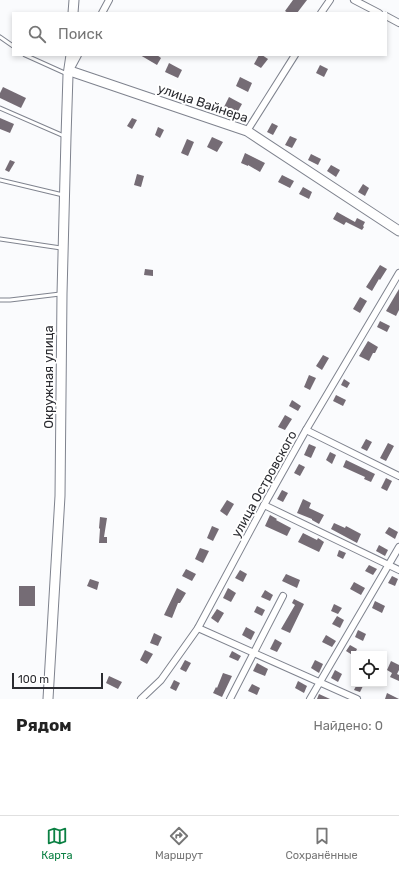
<!DOCTYPE html>
<html lang="ru">
<head>
<meta charset="utf-8">
<style>
  :root { --surface:#fff; --page:#f6f6f6; --text:#222; --muted:#767676; --line:#e0e0e0; --accent:#0b8043 }
  body { margin:0; font-family:Rubik,sans-serif; background:var(--page); color:var(--text) }
  .controls { position:absolute; right:12px; bottom:12px; display:grid; overflow:hidden; border-radius:0px; box-shadow:0 2px 6px #0003 }
  .controls button { width:36px; height:36px; display:grid; place-items:center; padding:0; border:0; border-bottom:1px solid var(--line); background:var(--surface); color:var(--text); font:20px sans-serif }
  .scale { position:absolute; left:12px; bottom:10px; width:91px; box-sizing:border-box; padding-left:4px; border:2px solid #2b2c31; border-top:0; font-size:11px; line-height:14px; white-space:nowrap; color:#2b2c31; -webkit-text-stroke:3px #fff; paint-order:stroke }
  .list { margin:0; padding:0; list-style:none }
  h2 { display:flex; justify-content:space-between; align-items:center; height:52px; margin:0; padding:0 16px; font-size:17px }
  h2 small { font-size:13px; font-weight:400; color:var(--muted) }
  .icon { flex:none; width:22px; height:22px; fill:none; stroke:currentColor; stroke-width:2; stroke-linecap:round; stroke-linejoin:round }
  .map { position:relative; flex:none; width:399px; height:699px; overflow:hidden }
  .search { position:absolute; background:var(--surface); box-shadow:0 2px 6px #0003; left:12px; right:12px; top:12px; height:44px; display:flex; align-items:center; gap:10px; box-sizing:border-box; padding:0 14px; border-radius:0px; color:var(--muted); font-size:15px }
  .sheet { height:116px; background:var(--surface) }
  nav { display:flex; justify-content:space-around; align-items:center; box-sizing:border-box; height:56px; border-top:1px solid var(--line); background:var(--surface); font-size:11px; color:var(--muted) }
  nav a { display:grid; justify-items:center; gap:2px }
  nav .on { color:var(--accent) }
  .map>svg:first-child { display:block }
  .building { fill:#756c75 }
  .lines { fill:none; stroke-linecap:round; stroke-linejoin:round }
  .lane-casing { stroke:#7f838e; stroke-width:5 }
  .street-casing { stroke:#7f838e; stroke-width:8 }
  .secondary-casing { stroke:#7f838e; stroke-width:11 }
  .lane { stroke:#fff; stroke-width:3 }
  .street { stroke:#fff; stroke-width:6 }
  .secondary { stroke:#fff; stroke-width:9 }
  .labels { text-anchor:middle; dominant-baseline:central; stroke-width:4; stroke-linejoin:round; paint-order:stroke }
  .street-label { font-size:13px; fill:#2b2c31; stroke:#fff }
</style>
</head>
<body>
<div class="map">
<svg width="399" height="699" viewBox="0 0 399 699">
  <rect width="100%" height="100%" fill="#fafbfd"/>
  <g class="building">
    <path d="M293,0H307L297,13H288L285,11Z"/>
    <path d="M140,55H157L161,58L157,65Z"/>
    <path d="M259,55H262L268,59L261,68L254,64Z"/>
    <path d="M169,63L182,70L178,78L165,72Z"/>
    <path d="M320,65L328,69L324,77L316,73Z"/>
    <path d="M240,77L252,83L248,92L236,86Z"/>
    <path d="M3,87L26,98L21,108L0,98V93Z"/>
    <path d="M229,97L242,104L237,113L224,107Z"/>
    <path d="M0,118L14,124L10,133L0,129Z"/>
    <path d="M132,118L137,120L132,129L127,126Z"/>
    <path d="M272,123L278,126L273,135L267,132Z"/>
    <path d="M158,127L164,130L160,138L155,135Z"/>
    <path d="M290,136L297,139L292,148L285,145Z"/>
    <path d="M212,137L223,142L217,152L207,147Z"/>
    <path d="M187,139L194,142L188,156L181,153Z"/>
    <path d="M245,153L265,163L260,172L248,165V166L241,163Z"/>
    <path d="M311,154L321,159L318,165L308,160Z"/>
    <path d="M10,160L15,162L9,172L5,170Z"/>
    <path d="M331,165L340,170L336,177L327,171Z"/>
    <path d="M137,174L144,176L141,187L134,185Z"/>
    <path d="M282,175L294,181L290,188L278,182Z"/>
    <path d="M363,184L369,188L365,196L358,192Z"/>
    <path d="M303,187L312,192L309,199L299,194Z"/>
    <path d="M337,212L355,222L357,218L365,222L363,226L364,227L362,230L346,222L344,225L333,219Z"/>
    <path d="M380,265L387,269L380,280L379,279L372,291L366,287Z"/>
    <path d="M145,269L153,270V276L144,275Z"/>
    <path d="M399,289V310L396,316L386,311Z"/>
    <path d="M360,297L367,301L360,313L353,309Z"/>
    <path d="M380,321L390,326L387,332L377,327Z"/>
    <path d="M368,341L378,347L375,353H373L369,361L359,356Z"/>
    <path d="M323,355L329,358L322,370L316,366Z"/>
    <path d="M309,375L316,378L310,390L304,387Z"/>
    <path d="M344,379L350,383L347,388L341,385Z"/>
    <path d="M336,395L346,400L343,406L333,401Z"/>
    <path d="M292,400L301,406L298,411L289,406Z"/>
    <path d="M285,415L292,419L285,430L278,427Z"/>
    <path d="M366,439L372,442L367,451L361,448Z"/>
    <path d="M388,443L394,446L386,461L380,458Z"/>
    <path d="M309,444L316,447L311,458L304,455Z"/>
    <path d="M330,452L336,455L332,464L326,460Z"/>
    <path d="M346,460L375,474L371,482L364,479L365,477L343,467Z"/>
    <path d="M299,464L305,467L300,476L294,473Z"/>
    <path d="M386,478L392,481L387,491L381,488Z"/>
    <path d="M282,490L288,493L283,502L277,499Z"/>
    <path d="M303,499L311,503L309,508L324,515L319,524L312,520V519L297,513Z"/>
    <path d="M227,500L234,504L227,516L220,511Z"/>
    <path d="M270,515L277,519L276,520L291,528L287,536L265,526Z"/>
    <path d="M100,517L107,518L104,537H107V543H99L100,529L99,528Z"/>
    <path d="M334,523L345,528L346,526L361,534L357,543L331,529Z"/>
    <path d="M212,526L219,529L213,541L207,538Z"/>
    <path d="M389,527L398,532L395,539L385,533Z"/>
    <path d="M303,533L317,540L318,538L324,542L319,552L298,542Z"/>
    <path d="M379,545L388,550L385,556L376,551Z"/>
    <path d="M200,548L209,551L203,563L195,559Z"/>
    <path d="M339,550L346,553L343,559L337,556Z"/>
    <path d="M369,565L377,569L373,575L365,571Z"/>
    <path d="M186,569L196,574L192,581L182,576Z"/>
    <path d="M240,570L247,574L243,582L235,578Z"/>
    <path d="M286,574L300,580L297,588L282,581Z"/>
    <path d="M392,576L398,579L395,586L388,583Z"/>
    <path d="M90,579L99,582L97,590L87,586Z"/>
    <path d="M354,582L365,588L361,595L350,589Z"/>
    <rect x="19" y="586" width="16" height="20"/>
    <path d="M177,588L186,593L180,603H178L172,618L164,615Z"/>
    <path d="M228,588L236,593L231,602L223,598Z"/>
    <path d="M265,590L273,595L270,601L261,597Z"/>
    <path d="M294,599L304,604L290,633L281,629L295,605L292,603Z"/>
    <path d="M375,601L385,606L382,613L372,608Z"/>
    <path d="M334,604L342,608L338,614L331,611Z"/>
    <path d="M257,606L265,610L262,616L254,612Z"/>
    <path d="M217,609L224,613L218,623L211,618Z"/>
    <path d="M337,616L344,620L340,628L332,624Z"/>
    <path d="M246,627L255,632L251,640L242,635Z"/>
    <path d="M358,630L366,634L363,641L355,637Z"/>
    <path d="M154,633L162,637L158,646L150,643Z"/>
    <path d="M326,635L336,641L332,647L322,642Z"/>
    <path d="M275,639L282,643L277,652L270,649Z"/>
    <path d="M350,645L357,649L354,656L346,651Z"/>
    <path d="M145,650L153,654L147,664L140,660Z"/>
    <path d="M232,651L241,656L238,661L229,657Z"/>
    <path d="M185,660L191,663L186,672L180,669Z"/>
    <path d="M315,660L323,664L319,673L311,668Z"/>
    <path d="M391,661L399,665V670L397,674L399,675V681L390,677L392,673L387,670Z"/>
    <path d="M257,663L268,669L265,676L253,671Z"/>
    <path d="M335,670L342,674L338,682L331,678Z"/>
    <path d="M223,673L232,676L222,697L213,693L216,687L217,688Z"/>
    <path d="M109,676L122,682L118,689L106,683Z"/>
    <path d="M174,680L180,683L176,691L170,688Z"/>
    <path d="M298,681L307,686L304,693L295,688Z"/>
    <path d="M252,684L260,688L257,695L248,691Z"/>
    <path d="M357,684H364L360,692L354,690Z"/>
    <path d="M387,693L399,699H385Z"/>
    <path d="M319,694L330,699H317Z"/>
  </g>
  <g class="lines">
    <defs>
      <g id="lane">
        <path d="M0,37L13,46"/>
        <path d="M25,55L67,74"/>
        <path d="M0,108L64,136"/>
        <path d="M0,180L63,195"/>
        <path d="M0,239L61,248"/>
        <path d="M0,300H10L60,294"/>
      </g>
      <g id="street">
        <path d="M354,0L379,13"/>
        <path d="M102,13L109,0"/>
        <path d="M321,13L330,0"/>
        <path d="M386,16L399,23"/>
        <path d="M71,68L78,55"/>
        <path d="M247,131L295,55"/>
        <path d="M306,430L399,476"/>
        <path d="M264,505L399,570"/>
        <path d="M198,628L357,699"/>
        <path d="M141,699L161,680L198,628L264,505L306,430L399,273"/>
        <path d="M230,699L283,596"/>
        <path d="M310,699L399,547"/>
      </g>
      <g id="secondary">
        <path d="M73,13L74,0"/>
        <path d="M70,71L247,131L399,231"/>
        <path d="M48,699L60,496L62,294L66,137L68,75L71,55"/>
      </g>
    </defs>
    <use href="#lane" class="lane-casing"/>
    <use href="#street" class="street-casing"/>
    <use href="#secondary" class="secondary-casing"/>
    <use href="#lane" class="lane"/>
    <use href="#street" class="street"/>
    <use href="#secondary" class="secondary"/>
  </g>
  <g class="labels">
    <g class="street-label">
      <text transform="translate(203 103) rotate(19)">улица Вайнера</text>
      <text transform="translate(48 377) rotate(-90)">Окружная улица</text>
      <text transform="translate(264 484) rotate(-61)">улица Островского</text>
    </g>
  </g>
</svg>
<div class="controls">
<button><svg class="icon" aria-label="locate" viewBox="0 0 24 24"><circle cx="12" cy="12" r="6"/><path d="M12 2v4M12 18v4M2 12h4M18 12h4"/></svg></button>
</div>
<div class="scale">100 m</div>
<div class="search"><svg class="icon" aria-label="search" viewBox="0 0 24 24"><circle cx="10" cy="10" r="6"/><path d="M15 15l6 6"/></svg>Поиск</div>
</div>
<section class="sheet">
<h2>Рядом<small>Найдено: 0</small></h2>
<ul class="list">
</ul>
</section>
<nav>
<a class="on"><svg class="icon" aria-label="map" viewBox="0 0 24 24"><path d="M3 6l6-2 6 2 6-2v14l-6 2-6-2-6 2zM9 4v14M15 6v14"/></svg>Карта</a>
<a><svg class="icon" aria-label="directions" viewBox="0 0 24 24"><path d="M12 3l9 9-9 9-9-9zM9 14v-3h6M13 9l2 2-2 2"/></svg>Маршрут</a>
<a><svg class="icon" aria-label="saved" viewBox="0 0 24 24"><path d="M7 4h10v16l-5-4-5 4z"/></svg>Сохранённые</a>
</nav>
</body>
</html>
